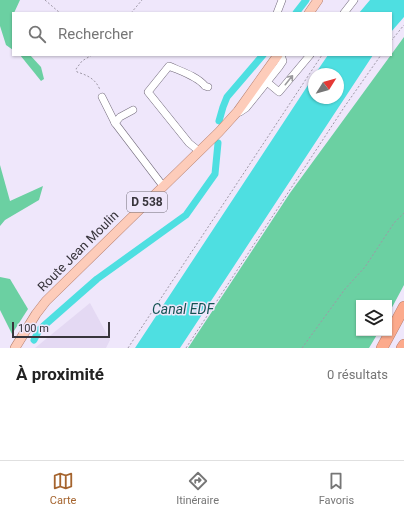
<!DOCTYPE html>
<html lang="fr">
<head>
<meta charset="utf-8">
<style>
  :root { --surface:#fff; --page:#f6f6f6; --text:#222; --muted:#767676; --line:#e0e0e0; --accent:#a5642e }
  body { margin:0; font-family:Roboto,sans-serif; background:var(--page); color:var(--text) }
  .controls { position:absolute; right:12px; bottom:12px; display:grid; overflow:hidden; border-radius:0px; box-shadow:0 1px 3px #0004 }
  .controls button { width:36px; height:36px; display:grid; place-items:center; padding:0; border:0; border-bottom:1px solid var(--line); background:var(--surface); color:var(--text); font:20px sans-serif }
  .compass { position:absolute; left:308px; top:68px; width:36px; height:36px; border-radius:50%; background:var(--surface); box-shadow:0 1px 3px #0004; rotate:53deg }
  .scale { position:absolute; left:12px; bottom:10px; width:98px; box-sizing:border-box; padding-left:4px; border:2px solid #37343b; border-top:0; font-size:11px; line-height:14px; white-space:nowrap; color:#37343b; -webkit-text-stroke:3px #efe7fb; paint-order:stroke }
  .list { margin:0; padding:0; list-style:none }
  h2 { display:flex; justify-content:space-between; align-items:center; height:52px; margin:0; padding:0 16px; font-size:17px }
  h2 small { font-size:13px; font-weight:400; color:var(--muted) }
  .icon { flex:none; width:22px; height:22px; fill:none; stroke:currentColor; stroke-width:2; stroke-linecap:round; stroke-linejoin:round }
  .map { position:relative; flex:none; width:404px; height:348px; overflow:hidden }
  .search { position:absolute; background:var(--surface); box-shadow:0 1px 3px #0004; left:12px; right:12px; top:12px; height:44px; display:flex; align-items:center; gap:10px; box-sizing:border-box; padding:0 14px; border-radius:0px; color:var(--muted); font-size:15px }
  .sheet { height:112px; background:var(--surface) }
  nav { display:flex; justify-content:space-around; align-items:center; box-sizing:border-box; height:56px; border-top:1px solid var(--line); background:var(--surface); font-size:11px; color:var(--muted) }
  nav a { display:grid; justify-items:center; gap:2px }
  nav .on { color:var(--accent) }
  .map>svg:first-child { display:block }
  .built { fill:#e4d9f3 }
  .green { fill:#6bd0a2 }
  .water { fill:#4edfe1 }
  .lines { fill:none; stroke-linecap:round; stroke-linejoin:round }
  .canal { stroke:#4edfe1; stroke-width:7 }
  .minor-casing { stroke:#726a7b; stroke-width:8 }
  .major-casing { stroke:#b78170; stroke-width:10 }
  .highway-casing { stroke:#b78170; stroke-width:12 }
  .path { stroke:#9e98a6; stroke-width:1; stroke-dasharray:2 2; stroke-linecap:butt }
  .minor { stroke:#fff; stroke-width:7 }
  .major { stroke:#fdccba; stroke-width:9 }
  .highway { stroke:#fcaa8c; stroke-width:11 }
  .oneway { stroke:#9b9a9d }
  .labels { text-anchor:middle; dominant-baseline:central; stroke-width:3; stroke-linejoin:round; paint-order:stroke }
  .shield { fill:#efe7fb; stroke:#6e6a75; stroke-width:1 }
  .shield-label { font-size:12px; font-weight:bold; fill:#37343b }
  .street-label { font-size:13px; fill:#37343b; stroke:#efe7fb }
  .water-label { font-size:14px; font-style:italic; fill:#145253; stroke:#efe7fb }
</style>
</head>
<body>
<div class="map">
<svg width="404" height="348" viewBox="0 0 404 348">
  <rect width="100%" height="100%" fill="#efe7fb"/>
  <path class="built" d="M90,303L110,340L106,348H35Z"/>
  <g class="green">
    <path d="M0,0H20L14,13H13V50L6,45L0,26Z"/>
    <path d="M404,37V285L389,313V303H359V333H378L369,348H188L290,193Z"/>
    <path d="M20,55H30L41,67L44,79L41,81Z"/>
    <path d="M0,165L10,201L43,186L39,200L5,220L0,226Z"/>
    <path d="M0,277L10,279L28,309L12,334L0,310Z"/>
  </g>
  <g class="water">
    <path d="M370,0H404V17L391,32V13H359Z"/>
    <path d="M328,55H373L180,348H135L314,76V98H338V74H315Z"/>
  </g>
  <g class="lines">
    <g class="canal">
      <path d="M296,13L306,0"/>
      <path d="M219,121L223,107L227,97L263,55"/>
      <path d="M34,340L39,330L97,279L186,215L215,174L218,143"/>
    </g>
    <defs>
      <g id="minor">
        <path d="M277,13L282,0"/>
        <path d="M344,13L354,0"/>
        <path d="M267,82L279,92L310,55"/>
        <path d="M102,97L115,123L163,186"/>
        <path d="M240,112L246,108L279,67L283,61L281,55"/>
        <path d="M115,123L120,117L133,110"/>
        <path d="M199,151L189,143L148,92L169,66C180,71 197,76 205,86L208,87"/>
      </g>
      <g id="major">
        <path d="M309,13L318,0"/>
        <path d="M15,348L36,314L46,301L219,132L238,111L278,55"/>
      </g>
      <g id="highway">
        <path d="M382,348L404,307"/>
        <path d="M402,348L404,345"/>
      </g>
    </defs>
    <use href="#minor" class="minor-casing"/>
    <use href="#major" class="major-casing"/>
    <use href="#highway" class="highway-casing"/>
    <g class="path">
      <path d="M45,0L60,13"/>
      <path d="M131,13L142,0"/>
      <path d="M391,41L404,25"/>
      <path d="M92,55L82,61L76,69L77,72C87,75 96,79 100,90"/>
      <path d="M128,348L322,55"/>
      <path d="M186,348L345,106L381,55"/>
      <path d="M302,348L345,289L365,267L394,223L404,213"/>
    </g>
    <use href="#minor" class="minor"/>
    <use href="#major" class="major"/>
    <use href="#highway" class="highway"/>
  </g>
  <defs><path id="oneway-shaft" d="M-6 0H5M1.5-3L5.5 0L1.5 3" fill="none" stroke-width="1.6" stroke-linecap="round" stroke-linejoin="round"/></defs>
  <use class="oneway" href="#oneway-shaft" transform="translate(289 80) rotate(-51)"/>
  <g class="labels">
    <rect class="shield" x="127" y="192" width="40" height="20" rx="3"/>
    <g class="shield-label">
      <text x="147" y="202">D 538</text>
    </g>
    <g class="street-label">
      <text transform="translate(78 251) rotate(-45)">Route Jean Moulin</text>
    </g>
    <g class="water-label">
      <text x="183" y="309">Canal EDF</text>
    </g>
  </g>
</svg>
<div class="controls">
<button><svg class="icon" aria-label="layers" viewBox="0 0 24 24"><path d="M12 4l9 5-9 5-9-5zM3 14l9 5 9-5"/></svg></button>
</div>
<svg class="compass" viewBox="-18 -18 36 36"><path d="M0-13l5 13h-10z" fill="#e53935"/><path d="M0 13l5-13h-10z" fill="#767676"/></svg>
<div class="scale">100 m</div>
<div class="search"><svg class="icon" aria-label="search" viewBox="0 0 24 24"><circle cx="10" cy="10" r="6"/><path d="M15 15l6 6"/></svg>Rechercher</div>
</div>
<section class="sheet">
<h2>À proximité<small>0 résultats</small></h2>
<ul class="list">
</ul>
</section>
<nav>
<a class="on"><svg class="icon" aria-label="map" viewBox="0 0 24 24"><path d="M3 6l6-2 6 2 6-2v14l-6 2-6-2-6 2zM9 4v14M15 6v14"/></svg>Carte</a>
<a><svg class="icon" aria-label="directions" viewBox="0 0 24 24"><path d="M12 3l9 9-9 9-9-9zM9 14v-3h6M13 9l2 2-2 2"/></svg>Itinéraire</a>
<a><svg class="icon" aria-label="saved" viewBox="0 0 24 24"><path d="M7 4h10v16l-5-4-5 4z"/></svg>Favoris</a>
</nav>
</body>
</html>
